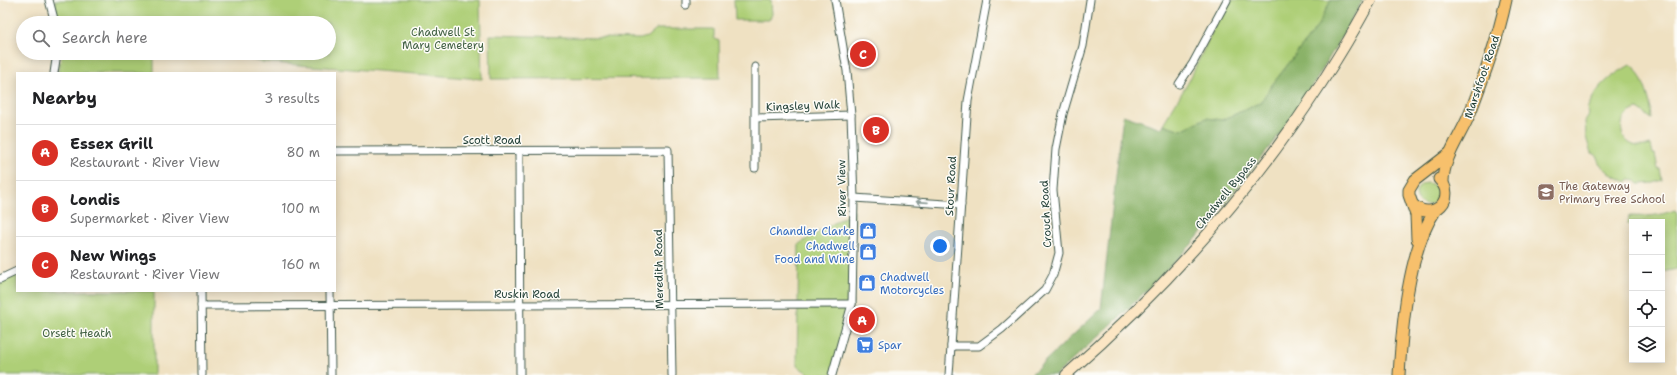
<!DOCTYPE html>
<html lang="en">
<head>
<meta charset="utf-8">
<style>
  :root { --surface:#fff; --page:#f2f2f2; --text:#202124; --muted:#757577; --line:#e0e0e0; --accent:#d93025 }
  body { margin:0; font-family:"Shantell Sans",sans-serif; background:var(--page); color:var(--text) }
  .controls { position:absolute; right:12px; bottom:12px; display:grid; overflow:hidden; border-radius:0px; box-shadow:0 2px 10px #0003 }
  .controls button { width:36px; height:36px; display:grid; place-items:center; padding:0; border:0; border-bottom:1px solid var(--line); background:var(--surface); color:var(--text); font:20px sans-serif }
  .you { position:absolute; left:940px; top:246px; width:14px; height:14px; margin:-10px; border:3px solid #fff; border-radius:50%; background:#1a73e8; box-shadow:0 0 0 6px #1a73e833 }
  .badge { display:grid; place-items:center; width:26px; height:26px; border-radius:50%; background:var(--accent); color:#fff; font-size:13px; font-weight:700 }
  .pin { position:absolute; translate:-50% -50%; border:2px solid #fff; box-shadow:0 1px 4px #0006 }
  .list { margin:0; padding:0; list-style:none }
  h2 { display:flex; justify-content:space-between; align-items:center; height:52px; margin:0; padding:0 16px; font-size:17px }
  h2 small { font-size:13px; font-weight:400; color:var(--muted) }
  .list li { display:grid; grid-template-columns:26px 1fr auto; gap:12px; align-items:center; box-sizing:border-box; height:56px; padding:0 16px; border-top:1px solid var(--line) }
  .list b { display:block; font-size:15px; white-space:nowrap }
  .list p { margin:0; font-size:13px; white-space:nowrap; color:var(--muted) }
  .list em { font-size:13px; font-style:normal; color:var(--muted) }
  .icon { flex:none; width:22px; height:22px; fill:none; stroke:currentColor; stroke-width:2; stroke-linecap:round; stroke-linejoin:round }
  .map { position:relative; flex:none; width:1677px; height:375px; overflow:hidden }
  .search { position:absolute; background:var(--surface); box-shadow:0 2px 10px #0003; left:16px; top:16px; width:320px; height:44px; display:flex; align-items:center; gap:10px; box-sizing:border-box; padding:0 14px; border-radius:22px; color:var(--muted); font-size:15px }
  .panel { position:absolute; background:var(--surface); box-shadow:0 2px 10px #0003; left:16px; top:72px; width:320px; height:220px; border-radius:0px }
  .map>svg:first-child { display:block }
  .green { fill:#aecf77; stroke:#668656 }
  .forest { fill:#8ab268; stroke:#54784e }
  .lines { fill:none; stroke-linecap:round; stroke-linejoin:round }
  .minor-casing { stroke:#3e5649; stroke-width:9 }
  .secondary-casing { stroke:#3e5649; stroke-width:12 }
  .primary-casing { stroke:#3e5649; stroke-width:13 }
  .minor { stroke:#fff; stroke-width:7 }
  .secondary { stroke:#fce6c4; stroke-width:10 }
  .primary { stroke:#f7c06c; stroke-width:11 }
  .oneway { stroke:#8f9e9a }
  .labels { text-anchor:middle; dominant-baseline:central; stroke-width:3; stroke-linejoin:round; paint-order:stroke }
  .park-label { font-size:11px; fill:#436245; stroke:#fdfcf7 }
  .street-label { font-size:11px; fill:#1f3d34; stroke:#fdfcf7 }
  .education-label { font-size:11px; fill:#785e54; stroke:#fdfcf7; text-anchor:start }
  .shop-label { font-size:11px; fill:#366cbe; stroke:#fdfcf7; text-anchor:end }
</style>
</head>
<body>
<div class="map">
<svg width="1677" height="375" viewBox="0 0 1677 375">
  <rect width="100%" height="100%" fill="#fdfcf7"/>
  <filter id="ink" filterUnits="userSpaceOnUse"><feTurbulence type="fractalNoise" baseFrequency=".025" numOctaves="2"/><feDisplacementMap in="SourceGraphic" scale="8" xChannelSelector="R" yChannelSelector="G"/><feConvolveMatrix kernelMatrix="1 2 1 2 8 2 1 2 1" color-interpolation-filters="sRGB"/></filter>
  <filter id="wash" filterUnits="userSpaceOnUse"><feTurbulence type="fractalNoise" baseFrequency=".012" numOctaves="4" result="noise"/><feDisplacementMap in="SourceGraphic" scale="16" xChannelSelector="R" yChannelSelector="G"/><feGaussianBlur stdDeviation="0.9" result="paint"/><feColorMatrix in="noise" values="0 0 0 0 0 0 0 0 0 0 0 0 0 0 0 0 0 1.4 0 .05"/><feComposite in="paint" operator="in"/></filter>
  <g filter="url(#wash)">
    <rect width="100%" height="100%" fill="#efe1c2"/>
    <g class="green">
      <path d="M55,0H480L482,79L260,62L222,53H329V23H58Z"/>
      <path d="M734,0H771L772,14L769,20H735Z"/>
      <path d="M1227,0H1331L1317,27L1272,85L1260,103L1222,120L1206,118L1181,130L1163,124L1189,81Z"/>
      <path d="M656,29H714V38L719,41L720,78L491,79L490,35L640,39L647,37Z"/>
      <path d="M62,53H154V73H58Z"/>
      <path d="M1630,65L1634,66C1644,82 1651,100 1652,119L1638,109C1613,113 1616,154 1651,145L1653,154H1655L1658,169H1660L1662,180L1654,183L1639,184L1635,180L1630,179L1626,182L1611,174L1599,164V159L1595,154L1591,153L1586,137L1585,121C1589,117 1590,114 1587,109C1598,85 1608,78 1630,65Z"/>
      <circle cx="1427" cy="194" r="11"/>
      <path d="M1675,210L1677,213V269L1662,272V222H1632V224H1628L1629,216C1645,217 1659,216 1675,210Z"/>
      <path d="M854,211L852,304L832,375H811L797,366L799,244Z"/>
      <path d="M17,274V291H154V375H0V281Z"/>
    </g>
    <path class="forest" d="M1331,0H1363L1305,99L1272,144L1192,244L1125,312L1056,375H1030L1101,309L1123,115L1161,128L1163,124L1181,130L1206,118L1222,120L1260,103L1272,85L1317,27Z"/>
  </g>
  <g filter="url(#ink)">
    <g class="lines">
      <defs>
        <g id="minor">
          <path d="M49,0L55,23"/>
          <path d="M686,0V5"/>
          <path d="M54,73L57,53"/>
          <path d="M1179,84L1193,63L1227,0"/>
          <path d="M756,118L851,115"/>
          <path d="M335,151L668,150L672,375"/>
          <path d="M519,151L520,375"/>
          <path d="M755,168V67"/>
          <path d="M854,198L961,205"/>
          <path d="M0,279L17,271"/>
          <path d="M201,291L202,375"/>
          <path d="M330,291L331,375"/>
          <path d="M201,306L852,304"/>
          <path d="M951,346H979L1002,329L1045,290L1053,275L1059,253L1053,190L1056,149L1063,114L1083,46L1090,0"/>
          <path d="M832,375L852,304L854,198L851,115L847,71L835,0"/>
          <path d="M949,375L968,101L987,0"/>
        </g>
        <path id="secondary" d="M1066,375C1189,268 1293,143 1371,0"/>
        <g id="primary">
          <path d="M1443,184C1442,159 1461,136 1470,113C1484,76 1498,39 1506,0"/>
          <path d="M1413,205C1434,223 1458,197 1439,179"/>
          <path d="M1417,239L1416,215L1409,195V190L1415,180L1450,153"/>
          <path d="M1399,375C1402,327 1408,251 1435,211"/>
        </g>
      </defs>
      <use href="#minor" class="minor-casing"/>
      <use href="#secondary" class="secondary-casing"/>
      <use href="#primary" class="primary-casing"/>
      <use href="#minor" class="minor"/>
      <use href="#secondary" class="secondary"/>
      <use href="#primary" class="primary"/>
    </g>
    <defs><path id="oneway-shaft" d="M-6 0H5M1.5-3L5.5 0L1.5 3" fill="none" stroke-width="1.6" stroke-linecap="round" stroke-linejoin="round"/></defs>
    <use class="oneway" href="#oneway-shaft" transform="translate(922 202) rotate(-176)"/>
  </g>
  <defs>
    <symbol id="school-square" viewBox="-11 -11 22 22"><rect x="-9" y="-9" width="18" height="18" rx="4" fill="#8d6e63" stroke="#fdfcf7"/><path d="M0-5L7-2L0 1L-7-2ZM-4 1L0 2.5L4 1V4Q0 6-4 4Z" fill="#fff"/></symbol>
    <symbol id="shop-square" viewBox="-11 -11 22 22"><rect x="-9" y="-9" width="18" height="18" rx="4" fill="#3f7fe0" stroke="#fdfcf7"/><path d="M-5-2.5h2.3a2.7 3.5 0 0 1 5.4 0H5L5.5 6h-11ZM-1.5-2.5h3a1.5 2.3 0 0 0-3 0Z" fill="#fff"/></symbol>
    <symbol id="supermarket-square" viewBox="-11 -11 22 22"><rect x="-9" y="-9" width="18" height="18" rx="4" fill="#3f7fe0" stroke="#fdfcf7"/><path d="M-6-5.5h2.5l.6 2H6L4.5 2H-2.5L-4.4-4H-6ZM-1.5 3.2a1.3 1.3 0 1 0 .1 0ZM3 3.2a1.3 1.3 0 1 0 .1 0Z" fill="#fff"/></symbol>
  </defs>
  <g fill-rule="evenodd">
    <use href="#school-square" x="1536" y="182" width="20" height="20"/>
    <use href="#shop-square" x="858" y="221" width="20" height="20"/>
    <use href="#shop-square" x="858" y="242" width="20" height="20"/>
    <use href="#shop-square" x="857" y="273" width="20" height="20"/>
    <use href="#supermarket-square" x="855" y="335" width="20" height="20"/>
  </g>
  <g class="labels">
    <g class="park-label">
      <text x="443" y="32">Chadwell St<tspan x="443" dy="13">Mary Cemetery</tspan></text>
      <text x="77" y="333">Orsett Heath</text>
    </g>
    <g class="street-label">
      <text transform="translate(1482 77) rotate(-71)">Marshfoot Road</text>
      <text transform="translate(803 106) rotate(-2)">Kingsley Walk</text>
      <text x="492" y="140">Scott Road</text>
      <text transform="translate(951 186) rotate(-87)">Stour Road</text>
      <text transform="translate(842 188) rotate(-91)">River View</text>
      <text transform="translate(1226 193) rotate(-51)">Chadwell Bypass</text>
      <text transform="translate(1046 214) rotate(-93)">Crouch Road</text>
      <text transform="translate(659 269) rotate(-91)">Meredith Road</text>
      <text x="527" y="294">Ruskin Road</text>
    </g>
    <g class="education-label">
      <text x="1559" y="186">The Gateway<tspan x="1559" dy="13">Primary Free School</tspan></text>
    </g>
    <g class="shop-label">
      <text x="855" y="231">Chandler Clarke</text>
      <text x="855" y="246">Chadwell<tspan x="855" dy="13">Food and Wine</tspan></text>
      <text x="880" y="277" text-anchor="start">Chadwell<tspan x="880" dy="13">Motorcycles</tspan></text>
      <text x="878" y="345" text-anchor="start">Spar</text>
    </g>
  </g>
</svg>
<div class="controls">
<button>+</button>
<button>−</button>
<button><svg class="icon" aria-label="locate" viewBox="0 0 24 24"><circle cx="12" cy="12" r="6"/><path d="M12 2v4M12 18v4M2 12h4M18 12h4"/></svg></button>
<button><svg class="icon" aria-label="layers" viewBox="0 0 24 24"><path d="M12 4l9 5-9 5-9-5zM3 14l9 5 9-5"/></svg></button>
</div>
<div class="you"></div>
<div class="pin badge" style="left:862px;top:320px">A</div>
<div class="pin badge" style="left:876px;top:130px">B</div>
<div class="pin badge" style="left:863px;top:54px">C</div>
<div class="search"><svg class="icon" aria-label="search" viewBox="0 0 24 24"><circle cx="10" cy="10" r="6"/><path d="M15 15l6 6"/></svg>Search here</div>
<section class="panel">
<h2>Nearby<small>3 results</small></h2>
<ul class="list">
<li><span class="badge">A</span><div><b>Essex Grill</b><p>Restaurant · River View</p></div><em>80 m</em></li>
<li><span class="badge">B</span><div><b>Londis</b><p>Supermarket · River View</p></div><em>100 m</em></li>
<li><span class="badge">C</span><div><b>New Wings</b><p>Restaurant · River View</p></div><em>160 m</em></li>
</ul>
</section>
</div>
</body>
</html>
